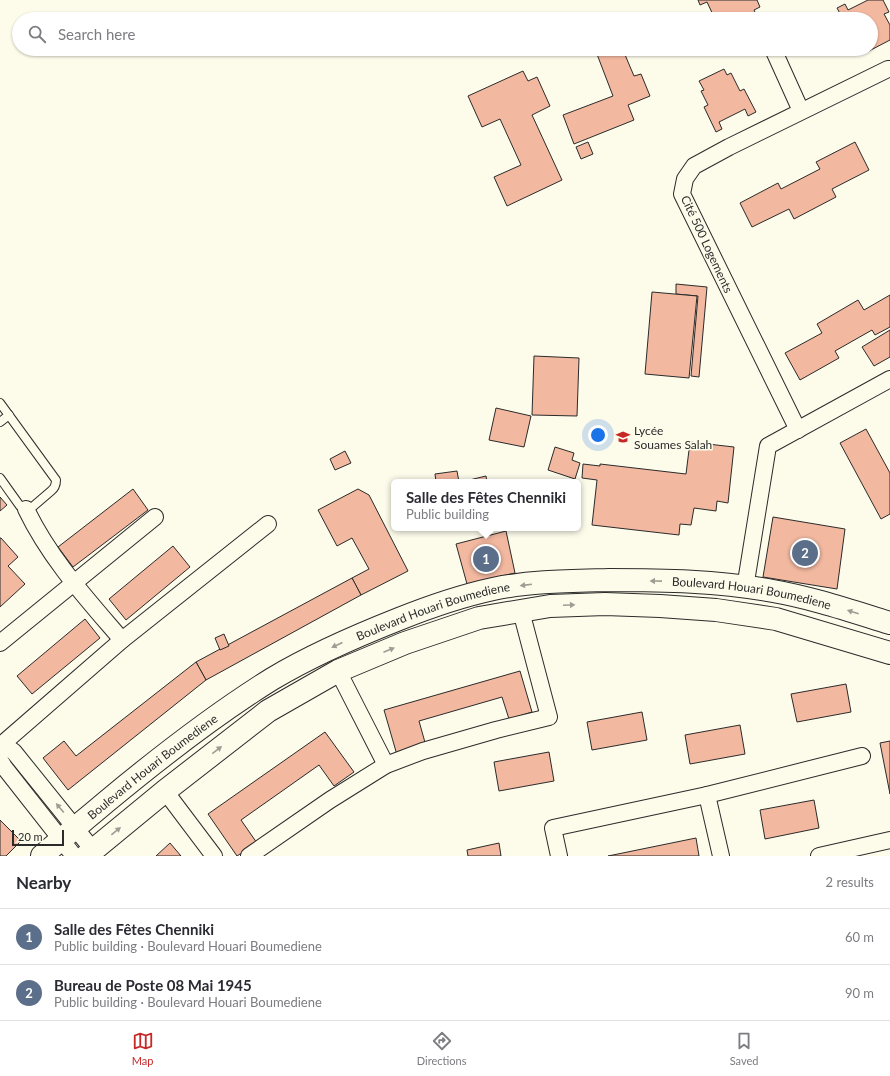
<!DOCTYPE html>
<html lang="en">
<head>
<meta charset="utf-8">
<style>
  :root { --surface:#fff; --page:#f7f7f7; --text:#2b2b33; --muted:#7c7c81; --line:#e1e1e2; --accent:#c62828 }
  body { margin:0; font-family:Lato,sans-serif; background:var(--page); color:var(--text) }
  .scale { position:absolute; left:12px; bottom:10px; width:52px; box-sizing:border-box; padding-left:4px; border:2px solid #2b2b2b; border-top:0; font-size:11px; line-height:14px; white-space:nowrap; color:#2b2b2b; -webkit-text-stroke:3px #fdfbea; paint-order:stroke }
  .you { position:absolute; left:598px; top:435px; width:14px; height:14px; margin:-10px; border:3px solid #fff; border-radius:50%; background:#1a73e8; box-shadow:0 0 0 6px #1a73e833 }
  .badge { display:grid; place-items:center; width:26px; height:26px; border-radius:50%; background:var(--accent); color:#fff; font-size:13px; font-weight:700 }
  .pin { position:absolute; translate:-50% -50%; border:2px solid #fff; box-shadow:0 1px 4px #0006 }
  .popup { position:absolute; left:391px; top:479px; width:190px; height:52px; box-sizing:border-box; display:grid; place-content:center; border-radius:6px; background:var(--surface); filter:drop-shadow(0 1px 3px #0005); font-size:13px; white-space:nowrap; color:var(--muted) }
  .popup b { font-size:15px; color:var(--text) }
  .popup::after { content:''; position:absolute; left:50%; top:100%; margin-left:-8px; border:8px solid transparent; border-top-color:var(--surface) }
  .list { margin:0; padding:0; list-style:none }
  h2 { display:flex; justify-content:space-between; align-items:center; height:52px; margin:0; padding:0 16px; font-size:17px }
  h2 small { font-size:13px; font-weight:400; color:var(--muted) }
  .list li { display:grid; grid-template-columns:26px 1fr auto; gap:12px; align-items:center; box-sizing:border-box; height:56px; padding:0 16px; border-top:1px solid var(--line) }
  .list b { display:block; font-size:15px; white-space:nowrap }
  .list p { margin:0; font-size:13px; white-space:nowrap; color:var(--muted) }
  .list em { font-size:13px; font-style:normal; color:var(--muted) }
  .icon { flex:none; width:22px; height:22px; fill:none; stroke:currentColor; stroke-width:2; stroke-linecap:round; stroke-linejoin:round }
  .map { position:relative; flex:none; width:890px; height:856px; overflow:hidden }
  .search { position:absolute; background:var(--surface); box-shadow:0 1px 3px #0004; left:12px; right:12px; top:12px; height:44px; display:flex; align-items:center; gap:10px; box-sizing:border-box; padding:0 14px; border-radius:22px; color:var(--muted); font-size:15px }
  .sheet { height:164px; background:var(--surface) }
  nav { display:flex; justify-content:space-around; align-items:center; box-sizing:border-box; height:56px; border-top:1px solid var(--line); background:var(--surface); font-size:11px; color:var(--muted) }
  nav a { display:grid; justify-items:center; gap:2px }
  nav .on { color:var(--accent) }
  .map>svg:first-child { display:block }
  .building { fill:#f2b8a0; stroke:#2b2b2b }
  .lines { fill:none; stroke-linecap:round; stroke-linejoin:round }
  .lane-casing { stroke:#2b2b2b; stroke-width:10 }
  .street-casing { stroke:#2b2b2b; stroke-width:18 }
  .secondary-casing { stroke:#2b2b2b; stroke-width:24 }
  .lane { stroke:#fdfbea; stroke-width:8 }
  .street { stroke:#fdfbea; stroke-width:16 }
  .secondary { stroke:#fdfbea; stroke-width:22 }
  .oneway { fill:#9e9d94 }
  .labels { text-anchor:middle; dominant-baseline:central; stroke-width:3; stroke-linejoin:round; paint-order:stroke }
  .street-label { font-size:12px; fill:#2b2b2b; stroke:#fdfbea }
  .poi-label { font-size:12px; fill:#2b2b2b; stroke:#fdfbea; text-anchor:start }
</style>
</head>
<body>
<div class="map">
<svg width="890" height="856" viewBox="0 0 890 856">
  <rect width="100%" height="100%" fill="#fdfbea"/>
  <g class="building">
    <path d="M698,0H757L760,7L754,10L756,14L747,19H715L707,2L700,5Z"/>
    <path d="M868,0H883L889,12L884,14L890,25V40L869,51L868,49H871V19H843L837,8L845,4L848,10Z"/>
    <path d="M595,49H625L623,50L634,76L641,74L650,96L628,105L634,120L574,144L563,115L613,96Z"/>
    <path d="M724,69L727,75L731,73L740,91L744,89L756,112L748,116L745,109L719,122L722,129L716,132L704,107L708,105L701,91L704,90L699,81Z"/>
    <path d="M523,71L528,81L537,77L550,106L532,115L562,180L507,206L494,177L521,165L500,119L482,127L468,96Z"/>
    <path d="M588,142L593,154L581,159L576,147Z"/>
    <path d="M855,142L869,170L832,189L836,197L794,219L789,209L752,227L740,203L778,183L781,189L820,169L816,162Z"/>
    <path d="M676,284L707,287L699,377L691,376L698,296L676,294Z"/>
    <path d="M652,292L697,296L689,378L645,374Z"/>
    <path d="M890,295V327L875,335L872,330L835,351L839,358L800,380L785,353L822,333L817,324L858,300L864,310Z"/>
    <path d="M890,330V357L874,366L862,347Z"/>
    <path d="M534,356L579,358L577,416L532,415Z"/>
    <path d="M496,408L531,416L524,447L489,440Z"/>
    <path d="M866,429L890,473V514L881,519L840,443Z"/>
    <path d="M690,442L734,447L728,503L717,501L716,511L694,508L691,525L680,524L679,535L592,525L597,480L582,478L583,464L600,466V464L686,474Z"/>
    <path d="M555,447L574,453L572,460L580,463L575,479L548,470Z"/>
    <path d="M345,451L351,463L335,470L330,459Z"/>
    <path d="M457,471L459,482H436L435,474Z"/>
    <path d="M486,476L487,482H461Z"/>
    <path d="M133,489L148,510L73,567L58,547Z"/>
    <path d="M358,489L369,495L408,571L361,595L352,578L369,569L352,538L337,546L318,510Z"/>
    <path d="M0,497L7,505L0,511Z"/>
    <path d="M773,517L845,529L837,589L763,577Z"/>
    <path d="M506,531L515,573L467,584L456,544Z"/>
    <path d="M0,538H1L18,557L8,566L25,584L0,607Z"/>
    <path d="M173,546L190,567L126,620L109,599Z"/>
    <path d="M352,578L361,595L206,680L196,662Z"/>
    <path d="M85,619L100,638L32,694L17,676Z"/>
    <path d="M224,634L229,646L220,650L215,638Z"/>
    <path d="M196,662L206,680L68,790L43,758L64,741L76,756Z"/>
    <path d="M520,671L532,712L509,719L502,697L419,721L426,746L397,755L384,710Z"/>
    <path d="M846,684L851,712L797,722L791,694Z"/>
    <path d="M642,712L647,740L592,750L587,722Z"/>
    <path d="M740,725L745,754L690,764L685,735Z"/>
    <path d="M325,732L354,772L334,786L319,765L241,820L257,843L237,856L208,814Z"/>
    <path d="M890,741V794L880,743Z"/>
    <path d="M549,752L554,781L499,791L494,762Z"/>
    <path d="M814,800L819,828L765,839L760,810Z"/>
    <path d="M0,820L21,841L6,856H0Z"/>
    <path d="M696,838L699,856H608Z"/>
    <path d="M170,843L181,856H156Z"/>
    <path d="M499,843L501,856H468L467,850Z"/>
  </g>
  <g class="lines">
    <defs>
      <g id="lane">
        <path d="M0,403L56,480C56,485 55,488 51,491L30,509H26L20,506L0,478"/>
        <path d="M0,422L9,415"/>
      </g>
      <g id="street">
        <path d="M773,49L801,111"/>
        <path d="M798,430L682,194L685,179L694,166L729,147L888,69H890"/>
        <path d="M26,509C50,559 87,599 122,640"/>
        <path d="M745,588L768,446L890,379"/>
        <path d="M0,643L155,517"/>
        <path d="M338,671L386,765"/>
        <path d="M0,746L122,640L268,524"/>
        <path d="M0,746L10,749L14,752L93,850"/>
        <path d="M0,760L4,767L74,856"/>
        <path d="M165,791L214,856"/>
        <path d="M249,856L330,800L386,765L423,751L496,730L549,717L521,611"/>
        <path d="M559,856L553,828L707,795"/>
        <path d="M721,856L707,795L862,756"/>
        <path d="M819,856L890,840"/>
      </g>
      <g id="secondary">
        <path id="s1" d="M42,856C63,837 85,820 106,802C159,758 214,715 272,679C312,655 356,636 399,619C429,607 461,596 493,589C531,581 570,581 609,580C664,580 719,581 773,591C813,598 851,611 890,623"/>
        <path d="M86,856L165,791L268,711L338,671L405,643L479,618L550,606L605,604L660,606L716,610L776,619L890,653"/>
      </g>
    </defs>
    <use href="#lane" class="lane-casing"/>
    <use href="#street" class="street-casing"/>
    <use href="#secondary" class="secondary-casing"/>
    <use href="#lane" class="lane"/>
    <use href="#street" class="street"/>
    <use href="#secondary" class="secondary"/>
  </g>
  <defs><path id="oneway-solid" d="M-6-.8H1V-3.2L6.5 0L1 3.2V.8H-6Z"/></defs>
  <g class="oneway">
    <use href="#oneway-solid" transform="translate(656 581) rotate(-179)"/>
    <use href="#oneway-solid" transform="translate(526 585) rotate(173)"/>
    <use href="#oneway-solid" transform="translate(569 605) rotate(-2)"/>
    <use href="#oneway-solid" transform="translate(853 612) rotate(-162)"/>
    <use href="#oneway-solid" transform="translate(337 645) rotate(156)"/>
    <use href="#oneway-solid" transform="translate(389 650) rotate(-23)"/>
    <use href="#oneway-solid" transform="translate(217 750) rotate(-38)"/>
    <use href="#oneway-solid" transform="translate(60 808) rotate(-130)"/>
    <use href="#oneway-solid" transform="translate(116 831) rotate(-39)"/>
  </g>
  <defs>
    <symbol id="school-bare" viewBox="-9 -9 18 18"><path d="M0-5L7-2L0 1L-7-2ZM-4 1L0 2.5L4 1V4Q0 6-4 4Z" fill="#c62828" stroke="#fdfbea" stroke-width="2.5" paint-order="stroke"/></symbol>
  </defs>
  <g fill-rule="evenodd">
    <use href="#school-bare" x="613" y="427" width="20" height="20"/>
  </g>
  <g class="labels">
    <g class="street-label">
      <text transform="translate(707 244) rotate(65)">Cité 500 Logements</text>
      <text stroke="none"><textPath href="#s1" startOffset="790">Boulevard Houari Boumediene</textPath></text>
      <text stroke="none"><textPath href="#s1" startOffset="466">Boulevard Houari Boumediene</textPath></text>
      <text stroke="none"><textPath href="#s1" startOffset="142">Boulevard Houari Boumediene</textPath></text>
    </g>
    <g class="poi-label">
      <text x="634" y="430">Lycée<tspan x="634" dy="14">Souames Salah</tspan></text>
    </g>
  </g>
</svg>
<div class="scale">20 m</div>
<div class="you"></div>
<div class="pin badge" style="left:486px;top:559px;background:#5c6f8a">1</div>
<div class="popup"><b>Salle des Fêtes Chenniki</b>Public building</div>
<div class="pin badge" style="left:805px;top:553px;background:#5c6f8a">2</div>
<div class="search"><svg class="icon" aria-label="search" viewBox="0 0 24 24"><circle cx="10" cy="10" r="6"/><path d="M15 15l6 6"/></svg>Search here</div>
</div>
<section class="sheet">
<h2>Nearby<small>2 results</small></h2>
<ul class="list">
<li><span class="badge" style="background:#5c6f8a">1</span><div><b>Salle des Fêtes Chenniki</b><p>Public building · Boulevard Houari Boumediene</p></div><em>60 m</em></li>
<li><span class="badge" style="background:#5c6f8a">2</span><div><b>Bureau de Poste 08 Mai 1945</b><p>Public building · Boulevard Houari Boumediene</p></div><em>90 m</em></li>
</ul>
</section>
<nav>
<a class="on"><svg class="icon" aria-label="map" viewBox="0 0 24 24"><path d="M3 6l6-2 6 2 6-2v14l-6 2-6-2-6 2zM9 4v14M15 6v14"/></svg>Map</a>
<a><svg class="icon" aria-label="directions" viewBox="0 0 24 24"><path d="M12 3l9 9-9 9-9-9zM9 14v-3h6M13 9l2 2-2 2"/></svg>Directions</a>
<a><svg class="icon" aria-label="saved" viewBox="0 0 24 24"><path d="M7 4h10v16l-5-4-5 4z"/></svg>Saved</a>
</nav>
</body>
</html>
